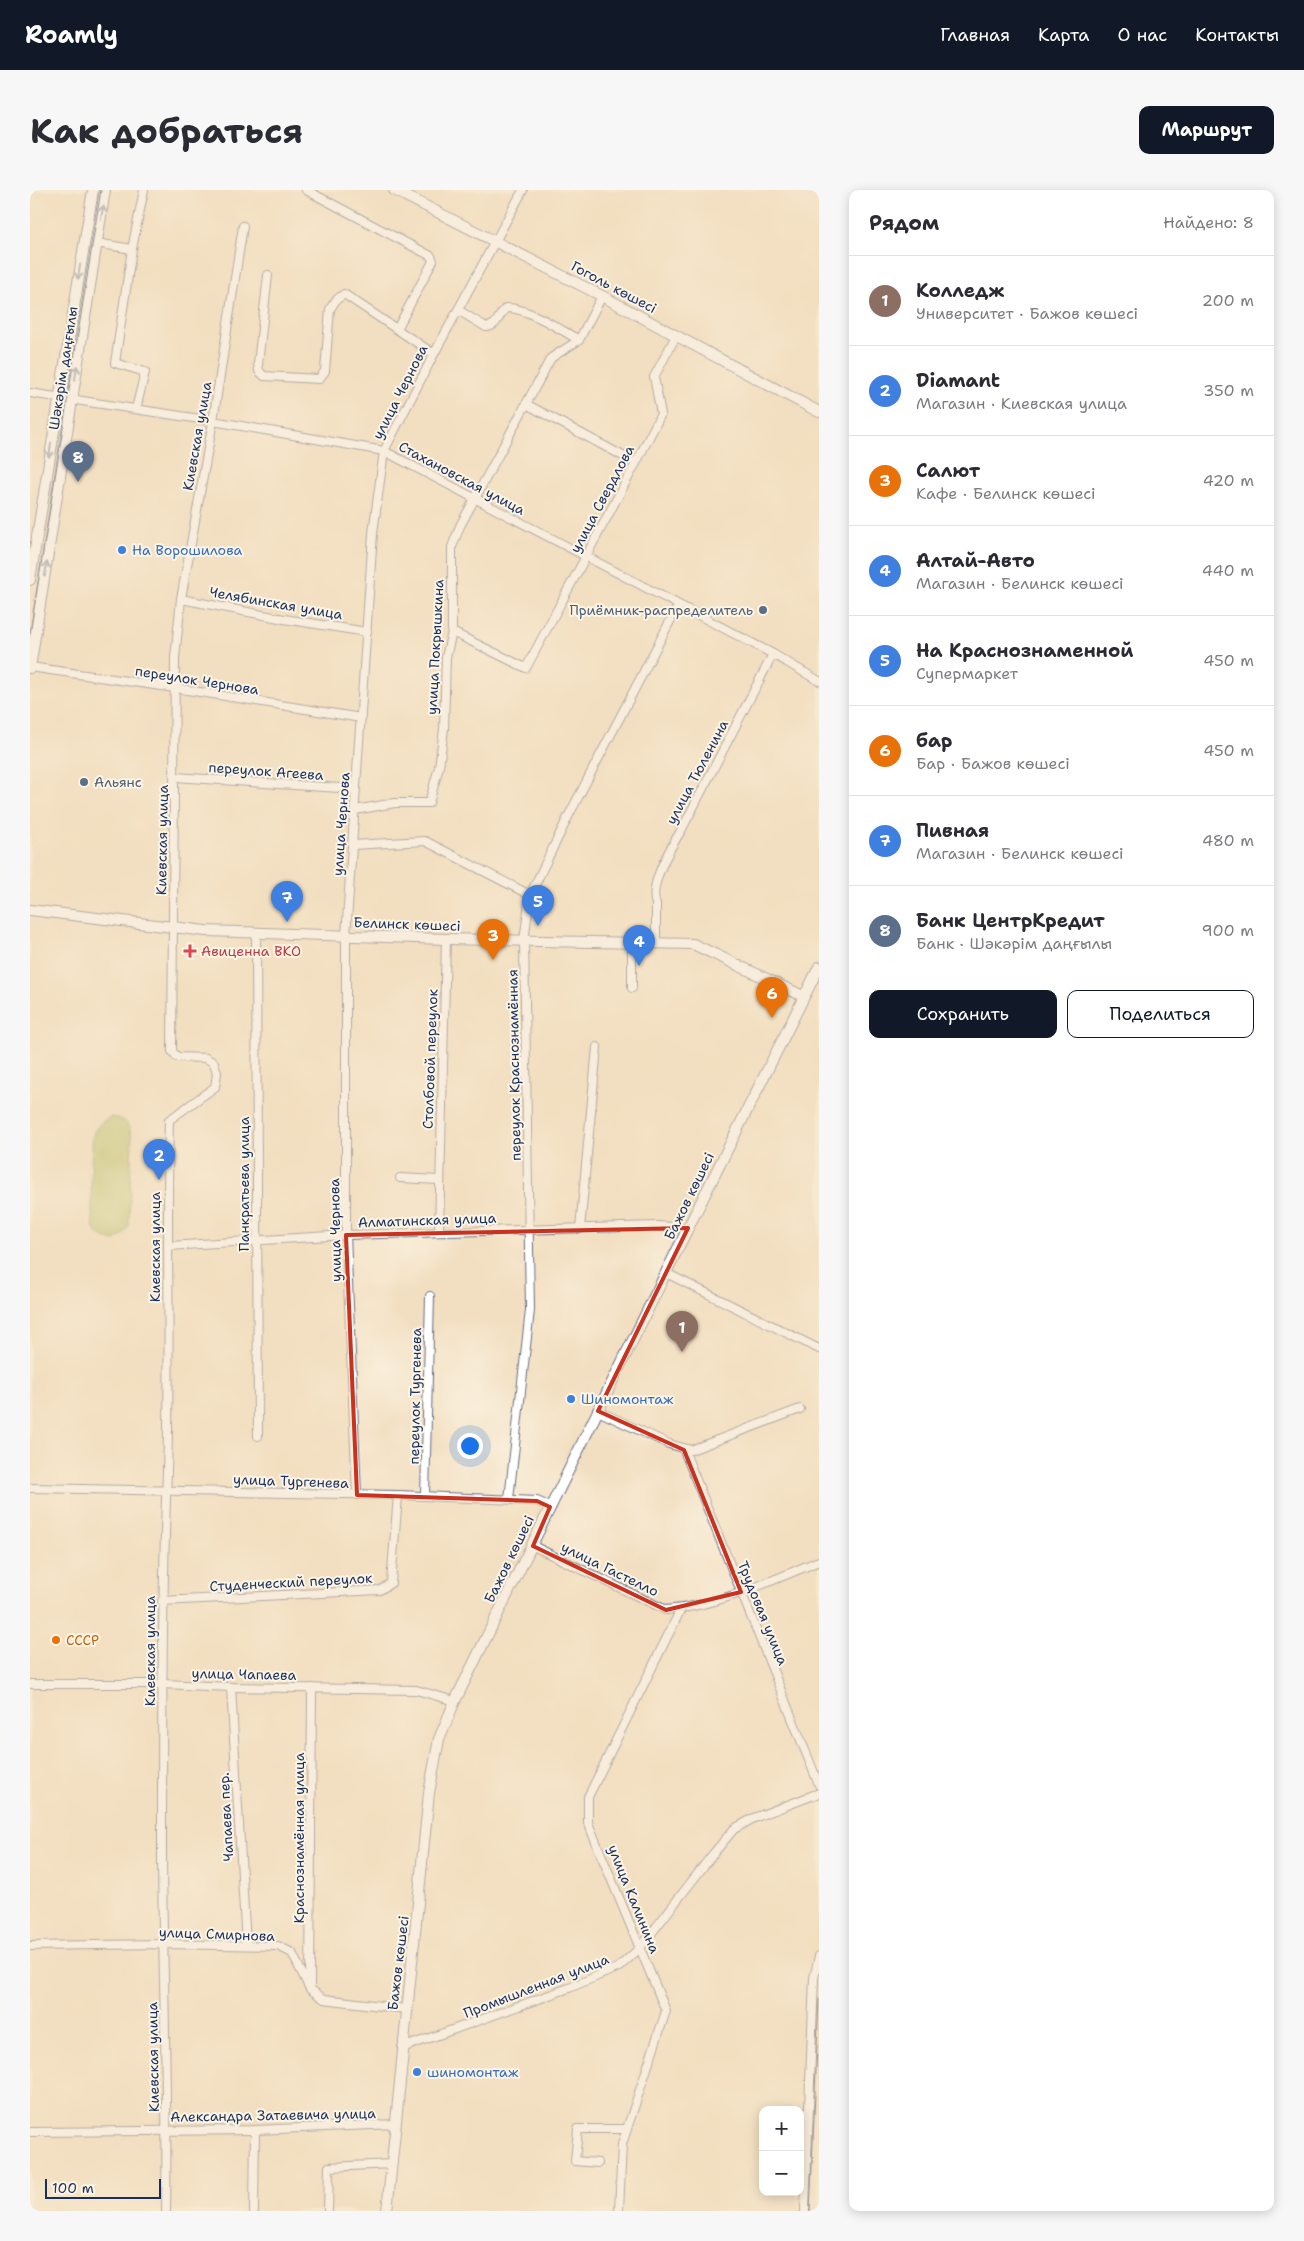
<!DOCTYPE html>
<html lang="ru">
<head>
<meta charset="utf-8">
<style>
  :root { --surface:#fff; --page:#f7f7f7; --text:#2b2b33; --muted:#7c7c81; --line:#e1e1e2; --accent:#111827 }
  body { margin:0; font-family:"Shantell Sans",sans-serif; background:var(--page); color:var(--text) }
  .controls { position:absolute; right:15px; bottom:15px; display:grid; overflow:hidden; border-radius:10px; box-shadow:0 2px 12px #0003 }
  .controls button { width:45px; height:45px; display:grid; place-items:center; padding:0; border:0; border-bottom:1px solid var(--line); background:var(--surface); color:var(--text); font:25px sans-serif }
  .scale { position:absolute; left:15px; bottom:12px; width:116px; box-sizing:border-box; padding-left:5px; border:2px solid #1b2f5e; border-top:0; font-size:14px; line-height:18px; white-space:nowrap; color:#1b2f5e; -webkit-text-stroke:4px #fcf5e5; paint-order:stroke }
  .you { position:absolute; left:439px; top:1255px; width:18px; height:18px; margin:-12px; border:4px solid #fff; border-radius:50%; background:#1a73e8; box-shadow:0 0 0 8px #1a73e833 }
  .badge { display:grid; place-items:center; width:32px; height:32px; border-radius:50%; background:var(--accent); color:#fff; font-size:16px; font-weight:700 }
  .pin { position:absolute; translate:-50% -41px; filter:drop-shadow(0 1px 2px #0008) }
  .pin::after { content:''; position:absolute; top:26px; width:18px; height:15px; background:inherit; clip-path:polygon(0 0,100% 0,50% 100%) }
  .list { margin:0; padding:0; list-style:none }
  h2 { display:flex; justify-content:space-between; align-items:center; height:65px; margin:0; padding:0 20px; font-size:21px }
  h2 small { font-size:16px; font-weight:400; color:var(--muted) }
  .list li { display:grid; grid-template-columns:32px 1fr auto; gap:15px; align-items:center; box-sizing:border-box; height:90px; padding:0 20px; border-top:1px solid var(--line) }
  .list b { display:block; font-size:19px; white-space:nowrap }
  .list p { margin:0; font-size:16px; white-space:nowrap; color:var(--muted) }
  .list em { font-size:16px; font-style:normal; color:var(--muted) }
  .actions { display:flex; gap:10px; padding:15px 20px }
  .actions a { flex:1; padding:11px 0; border:1px solid var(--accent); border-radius:10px; text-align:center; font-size:18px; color:var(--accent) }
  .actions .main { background:var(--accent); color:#fff }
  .map { position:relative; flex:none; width:789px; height:2021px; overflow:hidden; border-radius:10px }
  header { display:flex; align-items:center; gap:30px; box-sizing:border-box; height:70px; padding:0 25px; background:var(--accent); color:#fff }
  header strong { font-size:24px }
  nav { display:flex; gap:28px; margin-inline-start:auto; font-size:18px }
  .intro { display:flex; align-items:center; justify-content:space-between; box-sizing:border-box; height:120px; padding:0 30px }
  h1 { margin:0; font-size:35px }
  .button { padding:12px 22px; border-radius:10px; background:var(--accent); color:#fff; font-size:18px; font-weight:700 }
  main { display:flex; gap:30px; padding:0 30px }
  aside { flex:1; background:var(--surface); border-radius:10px; box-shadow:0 2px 12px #0003 }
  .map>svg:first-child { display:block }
  .green { fill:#b1bf61; stroke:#667760 }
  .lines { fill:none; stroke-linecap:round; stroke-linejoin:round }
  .minor-casing { stroke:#666c80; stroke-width:10 }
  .major-casing { stroke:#666c80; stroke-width:12 }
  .minor { stroke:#fff; stroke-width:8 }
  .major { stroke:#fff; stroke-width:10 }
  .tram { stroke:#1b2f5e; stroke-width:1 }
  .oneway { stroke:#8d97ae }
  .marked { fill:none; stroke:#c8321e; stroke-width:4; stroke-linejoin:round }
  .shop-dot { fill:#3f7fe0; stroke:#fcf5e5; stroke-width:2 }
  .service-dot { fill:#5c6f8a; stroke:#fcf5e5; stroke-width:2 }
  .health-dot { fill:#e0444e; stroke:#fcf5e5; stroke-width:2 }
  .food-dot { fill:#e8710a; stroke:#fcf5e5; stroke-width:2 }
  .labels { text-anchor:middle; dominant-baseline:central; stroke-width:4; stroke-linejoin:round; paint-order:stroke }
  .street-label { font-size:14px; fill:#1b2f5e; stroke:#fcf5e5 }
  .shop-label { font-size:14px; fill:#366cbe; stroke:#fcf5e5; text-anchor:start }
  .service-label { font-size:14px; fill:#4e5e75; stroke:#fcf5e5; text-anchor:end }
  .health-label { font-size:14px; fill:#be3a42; stroke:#fcf5e5; text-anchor:start }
  .food-label { font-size:14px; fill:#c56008; stroke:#fcf5e5; text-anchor:start }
</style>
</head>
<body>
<header>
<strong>Roamly</strong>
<nav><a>Главная</a><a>Карта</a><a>О нас</a><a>Контакты</a></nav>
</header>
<div class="intro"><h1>Как добраться</h1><a class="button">Маршрут</a></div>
<main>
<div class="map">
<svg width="789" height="2021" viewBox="0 0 789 2021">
  <rect width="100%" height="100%" fill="#fcf5e5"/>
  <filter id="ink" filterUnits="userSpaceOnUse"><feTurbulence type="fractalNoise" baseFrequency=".02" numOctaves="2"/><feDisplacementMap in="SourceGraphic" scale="10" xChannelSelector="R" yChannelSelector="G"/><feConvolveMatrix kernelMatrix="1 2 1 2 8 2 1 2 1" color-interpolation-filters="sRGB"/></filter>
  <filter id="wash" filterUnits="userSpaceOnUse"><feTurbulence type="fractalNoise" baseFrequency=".0096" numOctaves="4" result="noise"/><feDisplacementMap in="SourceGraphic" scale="20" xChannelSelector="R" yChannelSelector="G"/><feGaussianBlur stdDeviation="1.12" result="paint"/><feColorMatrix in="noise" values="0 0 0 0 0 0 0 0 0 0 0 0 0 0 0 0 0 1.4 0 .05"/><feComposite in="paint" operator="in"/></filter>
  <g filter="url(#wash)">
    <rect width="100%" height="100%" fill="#f2dec0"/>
    <path class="green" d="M81,927C95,928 99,933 102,947L99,1035L94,1044L85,1051C77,1049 71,1048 65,1041C60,1034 60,950 64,942C68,934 73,931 81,927Z"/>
  </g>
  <g filter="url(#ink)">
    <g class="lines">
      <defs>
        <g id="minor">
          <path d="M276,0L401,66L403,71L367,139"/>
          <path d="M66,53L102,59"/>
          <path d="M238,85L228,174L229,181L234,186L289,189L295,181L300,119L306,110L314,104L404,164"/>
          <path d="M428,120L456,137C468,137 468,125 476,118C497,117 531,140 549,150"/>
          <path d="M0,203L183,231L354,261L743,464L789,491"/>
          <path d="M496,214L606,273"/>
          <path d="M106,219L115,182L85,173L102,59L114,0"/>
          <path d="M151,409L254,429L337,442"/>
          <path d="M422,442L496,478L606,273L631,224L624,187L646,146"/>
          <path d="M0,477L145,498L331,528"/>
          <path d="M145,587L325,599"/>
          <path d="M325,620L365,613H399L409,577L414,539L416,467L422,442V357L430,336L521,168L549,150L572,106"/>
          <path d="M322,655L395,651L500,705"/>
          <path d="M226,742L228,1246"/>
          <path d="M626,754V714C618,695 642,655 652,639L743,464"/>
          <path d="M602,798V754"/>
          <path d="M370,988L409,990"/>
          <path d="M550,1039L567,857"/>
          <path d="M409,1042L416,749"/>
          <path d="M138,1056L316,1045L628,1036L658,1038"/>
          <path d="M636,1083L789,1159"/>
          <path d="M568,1221L639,1254L661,1260L770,1219"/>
          <path d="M654,1260L789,1595"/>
          <path d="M0,1298L368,1305L507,1311L520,1317"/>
          <path d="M327,1305L316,1045V746L343,343L354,261L404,164L493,0"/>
          <path d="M395,1306L400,1106"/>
          <path d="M479,1309L500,1120L494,751L500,705L539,625L648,416"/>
          <path d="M503,1356L636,1420C689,1416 740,1391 789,1371"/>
          <path d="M132,1411L350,1400L361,1393L368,1305"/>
          <path d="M0,1494H132L201,1497L386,1500L425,1511"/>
          <path d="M201,1497L216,1755"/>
          <path d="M0,1756L133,1754L248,1756L262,1763L280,1799L294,1809L376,1819"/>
          <path d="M280,1796L282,1498"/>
          <path d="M372,1858L539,1798L589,1777L610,1758L683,1664L704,1639L724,1628L789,1603"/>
          <path d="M0,1942L225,1940L366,1934"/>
          <path d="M568,1973L545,1971L548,1939H597"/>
          <path d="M136,2021C138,1904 133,1787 132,1670C132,1540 132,1411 137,1281C141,1164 136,1047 139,930L185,897L187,883L184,873L176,868L147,867L142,861L145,468L151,409L183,231L213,36"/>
          <path d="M224,2021L225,1940"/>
          <path d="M298,2021L299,1977L362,1974"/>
          <path d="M589,2021L592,1954L636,1821L558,1633V1607L651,1419"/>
          <path d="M775,2021L784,1788L789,1766"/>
        </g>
        <g id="major">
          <path d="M364,0L572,106L789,222"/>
          <path d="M0,390L63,0"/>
          <path d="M0,478L75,0"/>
          <path d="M0,720L176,741L416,749L663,754L773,806"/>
          <path d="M357,2021L399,1603L409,1549L425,1511L658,1038L789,777"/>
        </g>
      </defs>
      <use href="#minor" class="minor-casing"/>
      <use href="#major" class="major-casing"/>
      <use href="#minor" class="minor"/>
      <use href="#major" class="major"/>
      <g class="tram">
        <path d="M0,444L71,0"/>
        <path d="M780,2021L789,1809"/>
      </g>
    </g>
    <defs><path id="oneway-shaft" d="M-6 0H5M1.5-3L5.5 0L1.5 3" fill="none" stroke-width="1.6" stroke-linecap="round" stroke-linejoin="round" transform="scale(1.25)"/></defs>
    <g class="oneway">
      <use href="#oneway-shaft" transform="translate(72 23) rotate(-80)"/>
      <use href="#oneway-shaft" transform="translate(49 82) rotate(99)"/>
      <use href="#oneway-shaft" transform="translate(46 183) rotate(-81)"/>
      <use href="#oneway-shaft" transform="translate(20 260) rotate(99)"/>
      <use href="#oneway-shaft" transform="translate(16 379) rotate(-81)"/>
    </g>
  </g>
  <path d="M0 0H789V2021H0ZM658,1038L568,1221L654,1260L711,1402L636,1420L503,1356L520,1317L507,1311L327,1305L316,1045Z" fill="#f2dec0" fill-opacity=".55" fill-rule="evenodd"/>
  <path class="marked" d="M658,1038L568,1221L654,1260L711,1402L636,1420L503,1356L520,1317L507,1311L327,1305L316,1045Z"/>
  <g class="shop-dot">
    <circle cx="92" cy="360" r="5"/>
    <circle cx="541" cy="1209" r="5"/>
    <circle cx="387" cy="1882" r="5"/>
  </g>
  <g class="service-dot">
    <circle cx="733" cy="420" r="5"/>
    <circle cx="54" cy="592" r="5"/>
  </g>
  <path class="health-dot" d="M157.5 753.5h5v5h5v5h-5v5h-5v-5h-5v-5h5z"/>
  <circle class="food-dot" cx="26" cy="1450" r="5"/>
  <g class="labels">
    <g class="street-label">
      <text transform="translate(584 97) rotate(28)">Гоголь көшесі</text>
      <text transform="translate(33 178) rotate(-81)">Шәкәрім даңғылы</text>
      <text transform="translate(370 202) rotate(-63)">улица Чернова</text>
      <text transform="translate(167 246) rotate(-80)">Киевская улица</text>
      <text transform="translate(432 288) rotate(28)">Стахановская улица</text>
      <text transform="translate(572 309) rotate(-62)">улица Свердлова</text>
      <text transform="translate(246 413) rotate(10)">Челябинская улица</text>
      <text transform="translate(405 457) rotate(-87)">улица Покрышкина</text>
      <text transform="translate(167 490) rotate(9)">переулок Чернова</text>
      <text transform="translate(236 581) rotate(4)">переулок Агеева</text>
      <text transform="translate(667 582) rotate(-62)">улица Тюленина</text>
      <text transform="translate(311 634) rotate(-86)">улица Чернова</text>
      <text transform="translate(132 650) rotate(-89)">Киевская улица</text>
      <text transform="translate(377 734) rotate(2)">Белинск көшесі</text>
      <text transform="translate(400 869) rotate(-88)">Столбовой переулок</text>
      <text transform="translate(484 875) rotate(-91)">переулок Краснознамённая</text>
      <text transform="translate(214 994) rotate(-90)">Панкратьева улица</text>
      <text transform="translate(659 1006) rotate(-64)">Бажов көшесі</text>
      <text transform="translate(397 1030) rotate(-2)">Алматинская улица</text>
      <text transform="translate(305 1040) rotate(-91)">улица Чернова</text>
      <text transform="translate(125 1057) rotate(-90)">Киевская улица</text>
      <text transform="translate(385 1206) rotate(-89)">переулок Тургенева</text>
      <text transform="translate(261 1291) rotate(2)">улица Тургенева</text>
      <text transform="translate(479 1369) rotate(-64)">Бажов көшесі</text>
      <text transform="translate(580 1379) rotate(26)">улица Гастелло</text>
      <text transform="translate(261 1392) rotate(-3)">Студенческий переулок</text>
      <text transform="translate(733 1423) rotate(68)">Трудовая улица</text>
      <text transform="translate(120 1461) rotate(-90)">Киевская улица</text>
      <text transform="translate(214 1484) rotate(1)">улица Чапаева</text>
      <text transform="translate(196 1627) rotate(-93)">Чапаева пер.</text>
      <text transform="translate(269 1648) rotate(-90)">Краснознамённая улица</text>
      <text transform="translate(604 1709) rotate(68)">улица Калинина</text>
      <text transform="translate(187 1744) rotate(2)">улица Смирнова</text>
      <text transform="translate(368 1773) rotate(-83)">Бажов көшесі</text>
      <text transform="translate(506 1796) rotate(-21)">Промышленная улица</text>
      <text transform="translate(123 1867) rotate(-91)">Киевская улица</text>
      <text transform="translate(243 1925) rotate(-1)">Александра Затаевича улица</text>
    </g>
    <g class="shop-label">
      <text x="102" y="360">На Ворошилова</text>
      <text x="551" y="1209">Шиномонтаж</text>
      <text x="397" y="1882">шиномонтаж</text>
    </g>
    <g class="service-label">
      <text x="723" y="420">Приёмник-распределитель</text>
      <text x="64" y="592" text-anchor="start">Альянс</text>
    </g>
    <g class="health-label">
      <text x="171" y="761">Авиценна ВКО</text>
    </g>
    <g class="food-label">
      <text x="36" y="1450">СССР</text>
    </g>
  </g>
</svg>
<div class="controls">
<button>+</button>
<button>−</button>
</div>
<div class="scale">100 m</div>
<div class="you"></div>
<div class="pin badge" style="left:652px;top:1162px;background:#8d6e63">1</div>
<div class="pin badge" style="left:129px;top:990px;background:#3f7fe0">2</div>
<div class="pin badge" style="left:463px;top:770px;background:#e8710a">3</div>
<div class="pin badge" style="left:609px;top:776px;background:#3f7fe0">4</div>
<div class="pin badge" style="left:508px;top:736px;background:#3f7fe0">5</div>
<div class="pin badge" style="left:742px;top:828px;background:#e8710a">6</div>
<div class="pin badge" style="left:257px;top:732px;background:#3f7fe0">7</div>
<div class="pin badge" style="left:48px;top:292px;background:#5c6f8a">8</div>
</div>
<aside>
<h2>Рядом<small>Найдено: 8</small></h2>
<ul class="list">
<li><span class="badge" style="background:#8d6e63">1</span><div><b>Колледж</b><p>Университет · Бажов көшесі</p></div><em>200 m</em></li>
<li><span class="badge" style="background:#3f7fe0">2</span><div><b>Diamant</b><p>Магазин · Киевская улица</p></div><em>350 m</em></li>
<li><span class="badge" style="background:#e8710a">3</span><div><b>Салют</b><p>Кафе · Белинск көшесі</p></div><em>420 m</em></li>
<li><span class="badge" style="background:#3f7fe0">4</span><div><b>Алтай-Авто</b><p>Магазин · Белинск көшесі</p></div><em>440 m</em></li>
<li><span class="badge" style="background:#3f7fe0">5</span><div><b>На Краснознаменной</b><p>Супермаркет</p></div><em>450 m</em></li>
<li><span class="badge" style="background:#e8710a">6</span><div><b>бар</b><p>Бар · Бажов көшесі</p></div><em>450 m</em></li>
<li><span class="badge" style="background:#3f7fe0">7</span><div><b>Пивная</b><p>Магазин · Белинск көшесі</p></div><em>480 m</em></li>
<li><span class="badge" style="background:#5c6f8a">8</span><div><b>Банк ЦентрКредит</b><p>Банк · Шәкәрім даңғылы</p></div><em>900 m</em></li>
</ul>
<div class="actions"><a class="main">Сохранить</a><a>Поделиться</a></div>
</aside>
</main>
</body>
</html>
